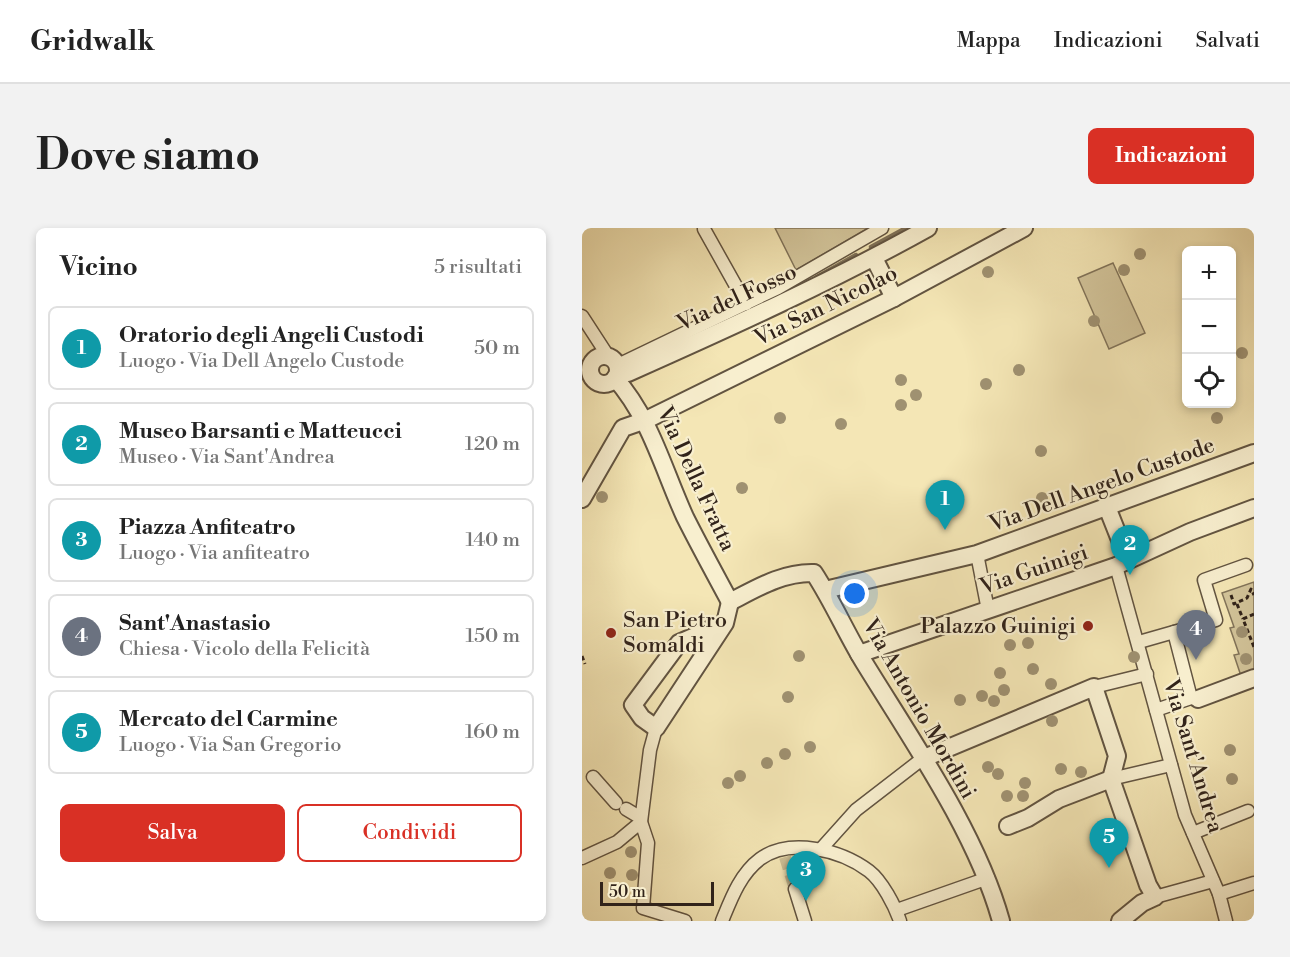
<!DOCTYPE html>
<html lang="it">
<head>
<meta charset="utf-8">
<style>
  :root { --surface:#fff; --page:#f2f2f2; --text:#222; --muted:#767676; --line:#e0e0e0; --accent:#d93025 }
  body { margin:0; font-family:"Libre Bodoni",serif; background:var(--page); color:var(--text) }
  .controls { position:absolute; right:18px; top:18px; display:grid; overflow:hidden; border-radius:9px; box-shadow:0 3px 9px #0003 }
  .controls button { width:54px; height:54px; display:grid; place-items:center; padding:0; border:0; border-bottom:2px solid var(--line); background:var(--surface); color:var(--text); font:30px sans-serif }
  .scale { position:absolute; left:18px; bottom:15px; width:114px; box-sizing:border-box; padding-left:6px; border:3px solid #31231a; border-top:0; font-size:16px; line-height:21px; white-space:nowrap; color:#31231a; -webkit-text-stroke:4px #f8efcf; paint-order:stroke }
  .you { position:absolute; left:273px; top:366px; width:21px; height:21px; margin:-15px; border:4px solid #fff; border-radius:50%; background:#1a73e8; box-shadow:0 0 0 9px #1a73e833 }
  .badge { display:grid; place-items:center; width:39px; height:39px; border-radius:50%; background:var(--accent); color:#fff; font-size:20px; font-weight:700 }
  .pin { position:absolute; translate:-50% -50px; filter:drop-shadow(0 2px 3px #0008) }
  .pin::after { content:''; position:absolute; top:32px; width:21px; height:18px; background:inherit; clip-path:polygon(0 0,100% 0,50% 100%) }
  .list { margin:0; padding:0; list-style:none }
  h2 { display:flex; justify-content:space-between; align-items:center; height:78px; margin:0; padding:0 24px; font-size:26px }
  h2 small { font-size:20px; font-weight:400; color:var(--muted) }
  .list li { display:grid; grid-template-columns:39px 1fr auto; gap:18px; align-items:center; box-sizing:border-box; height:84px; margin:0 12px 12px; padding:0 12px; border:2px solid var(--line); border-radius:9px }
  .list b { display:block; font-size:22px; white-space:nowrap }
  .list p { margin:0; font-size:20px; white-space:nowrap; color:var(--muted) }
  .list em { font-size:20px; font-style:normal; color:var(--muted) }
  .actions { display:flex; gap:12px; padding:18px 24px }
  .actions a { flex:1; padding:14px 0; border:2px solid var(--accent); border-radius:9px; text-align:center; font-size:21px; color:var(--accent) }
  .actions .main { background:var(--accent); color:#fff }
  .icon { flex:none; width:33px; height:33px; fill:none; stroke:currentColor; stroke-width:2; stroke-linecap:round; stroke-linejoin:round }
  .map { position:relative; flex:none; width:672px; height:693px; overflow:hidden; border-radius:9px }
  header { display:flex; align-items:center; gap:36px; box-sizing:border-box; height:84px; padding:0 30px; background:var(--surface); border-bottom:2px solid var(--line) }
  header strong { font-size:28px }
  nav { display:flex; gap:33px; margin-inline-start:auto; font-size:21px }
  .intro { display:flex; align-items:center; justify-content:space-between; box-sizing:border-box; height:144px; padding:0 36px }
  h1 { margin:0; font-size:42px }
  .button { padding:15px 27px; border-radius:9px; background:var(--accent); color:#fff; font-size:21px; font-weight:700 }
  main { display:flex; gap:36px; padding:0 36px }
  aside { flex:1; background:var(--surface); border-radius:9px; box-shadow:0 3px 9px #0003 }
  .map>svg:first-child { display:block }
  .green { fill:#d3c59b; stroke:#82745a; stroke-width:1.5 }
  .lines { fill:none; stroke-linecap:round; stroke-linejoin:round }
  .stream { stroke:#7e7057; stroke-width:4.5 }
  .pedestrian-tunnel { stroke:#cdbf96; stroke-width:12; stroke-dasharray:12 6; stroke-linecap:butt }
  .pedestrian-casing { stroke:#625441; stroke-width:15 }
  .minor-casing { stroke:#625441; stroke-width:20 }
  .path { stroke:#31231a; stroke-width:3; stroke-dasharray:4.5 3; stroke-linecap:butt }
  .pedestrian { stroke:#f8efcf; stroke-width:12 }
  .minor { stroke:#f8efcf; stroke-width:16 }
  .tree { fill:#9f9171 }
  .poi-dot { fill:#8f2418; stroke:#f8efcf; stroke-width:2 }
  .labels { text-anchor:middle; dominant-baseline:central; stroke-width:4.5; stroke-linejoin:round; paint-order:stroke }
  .street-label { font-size:22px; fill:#31231a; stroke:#f8efcf }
  .poi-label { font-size:22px; fill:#31231a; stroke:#f8efcf; text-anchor:start }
</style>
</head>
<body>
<header>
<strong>Gridwalk</strong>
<nav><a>Mappa</a><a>Indicazioni</a><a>Salvati</a></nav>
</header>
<div class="intro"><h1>Dove siamo</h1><a class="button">Indicazioni</a></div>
<main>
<aside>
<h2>Vicino<small>5 risultati</small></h2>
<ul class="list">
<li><span class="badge" style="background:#0f9aa8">1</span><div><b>Oratorio degli Angeli Custodi</b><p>Luogo · Via Dell Angelo Custode</p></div><em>50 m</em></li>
<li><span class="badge" style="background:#0f9aa8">2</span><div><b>Museo Barsanti e Matteucci</b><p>Museo · Via Sant'Andrea</p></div><em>120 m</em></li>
<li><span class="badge" style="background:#0f9aa8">3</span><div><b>Piazza Anfiteatro</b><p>Luogo · Via anfiteatro</p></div><em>140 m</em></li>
<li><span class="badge" style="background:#6b7280">4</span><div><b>Sant'Anastasio</b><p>Chiesa · Vicolo della Felicità</p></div><em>150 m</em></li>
<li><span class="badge" style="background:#0f9aa8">5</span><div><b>Mercato del Carmine</b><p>Luogo · Via San Gregorio</p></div><em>160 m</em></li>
</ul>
<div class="actions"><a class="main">Salva</a><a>Condividi</a></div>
</aside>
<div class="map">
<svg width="672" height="693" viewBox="0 0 672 693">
  <rect width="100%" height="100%" fill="#f4e6b5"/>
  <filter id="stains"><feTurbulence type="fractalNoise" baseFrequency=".00333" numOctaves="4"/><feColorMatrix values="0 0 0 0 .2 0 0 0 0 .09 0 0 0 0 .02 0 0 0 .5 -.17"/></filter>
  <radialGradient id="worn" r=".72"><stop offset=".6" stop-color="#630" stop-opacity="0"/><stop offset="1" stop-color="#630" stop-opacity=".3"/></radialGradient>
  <g class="green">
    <path d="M193,0H286L214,42Z"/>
    <path d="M531,35L563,105L527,121L496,50Z"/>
    <path d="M672,354V445L660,451L652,427L657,426L648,400L652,399L640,365Z"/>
  </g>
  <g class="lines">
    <g class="stream">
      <path d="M289,19L324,0"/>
      <path d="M235,49L274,27"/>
    </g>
    <path class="pedestrian-tunnel" d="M203,629L213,661"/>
    <defs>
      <g id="pedestrian">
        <path d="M122,1L164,76"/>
        <path d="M0,88L26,128"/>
        <path d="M36,137L196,60L300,0"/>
        <path d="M395,326L406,382"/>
        <path d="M534,338L603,587L637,666L644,693"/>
        <path d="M592,404L609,470"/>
        <path d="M557,414L634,392L622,352L664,337"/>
        <path d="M512,459L565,446"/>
        <path d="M574,482L609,470L616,471"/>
        <path d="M11,549L34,575"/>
        <path d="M529,551L589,537"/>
        <path d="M44,581L59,590"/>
        <path d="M59,594L66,615L61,680L103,693"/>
        <path d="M611,605L666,583"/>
        <path d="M239,621L274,582L340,531"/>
        <path d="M0,630L35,614L59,594L68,522L74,500"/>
        <path d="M213,661L223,693"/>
        <path d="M637,666L672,655"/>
        <path d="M573,669L631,653"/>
        <path d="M315,682L406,650"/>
        <path d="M140,693C149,671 158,646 178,631C208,609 259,622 287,643C300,653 313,678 318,693"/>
      </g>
      <g id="minor">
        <path d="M292,30L312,70"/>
        <circle cx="22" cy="142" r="14"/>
        <path d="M36,147L46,145C147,100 249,54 346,0"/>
        <path d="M33,150C69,191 81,241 103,289C117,317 133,346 148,374"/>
        <path d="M0,271L41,200L64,192L312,70L442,0"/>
        <path d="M525,279L546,332"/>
        <path d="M243,362L395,326L672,225"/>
        <path d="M148,374C175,360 201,344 232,345C251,374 265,407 283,436C331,514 395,606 419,693"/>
        <path d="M143,395L97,415L51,477L60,490L74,500L143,395L148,374"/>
        <path d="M277,426L534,338L608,304L672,280"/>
        <path d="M616,471L672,450"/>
        <path d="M340,531L512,459L535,528L529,551L566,657L573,669L560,675L538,693"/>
        <path d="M426,598L446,590L477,571L529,551"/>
      </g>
    </defs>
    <use href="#pedestrian" class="pedestrian-casing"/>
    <use href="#minor" class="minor-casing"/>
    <g class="path">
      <path d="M649,367L652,376L665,370L669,361L672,367"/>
      <path d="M655,376L661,391"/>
      <path d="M672,386L661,391L672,419"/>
      <path d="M0,428L3,436"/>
    </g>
    <use href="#pedestrian" class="pedestrian"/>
    <use href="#minor" class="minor"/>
  </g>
  <g class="tree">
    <circle cx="558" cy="26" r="6"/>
    <circle cx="542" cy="42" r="6"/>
    <circle cx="406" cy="44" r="6"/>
    <circle cx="512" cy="93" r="6"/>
    <circle cx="660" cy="125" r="6"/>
    <circle cx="437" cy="142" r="6"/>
    <circle cx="319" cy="152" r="6"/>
    <circle cx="404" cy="156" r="6"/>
    <circle cx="334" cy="167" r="6"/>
    <circle cx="319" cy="177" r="6"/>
    <circle cx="198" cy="190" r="6"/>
    <circle cx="635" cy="190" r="6"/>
    <circle cx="259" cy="196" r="6"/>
    <circle cx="459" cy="223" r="6"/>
    <circle cx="160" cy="260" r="6"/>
    <circle cx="20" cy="269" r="6"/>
    <circle cx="460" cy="270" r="6"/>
    <circle cx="660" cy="404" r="6"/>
    <circle cx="446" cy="415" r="6"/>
    <circle cx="428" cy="417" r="6"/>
    <circle cx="217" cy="428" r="6"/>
    <circle cx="552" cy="429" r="6"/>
    <circle cx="664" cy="431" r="6"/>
    <circle cx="451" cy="441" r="6"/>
    <circle cx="418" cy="445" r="6"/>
    <circle cx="469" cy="456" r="6"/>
    <circle cx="422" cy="462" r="6"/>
    <circle cx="400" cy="468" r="6"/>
    <circle cx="206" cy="469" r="6"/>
    <circle cx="378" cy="472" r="6"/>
    <circle cx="412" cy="473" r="6"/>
    <circle cx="470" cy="493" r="6"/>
    <circle cx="228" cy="519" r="6"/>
    <circle cx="648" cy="522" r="6"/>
    <circle cx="203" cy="526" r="6"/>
    <circle cx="185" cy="535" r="6"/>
    <circle cx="406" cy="539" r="6"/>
    <circle cx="479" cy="541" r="6"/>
    <circle cx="499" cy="544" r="6"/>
    <circle cx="416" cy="546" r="6"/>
    <circle cx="158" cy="548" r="6"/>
    <circle cx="650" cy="551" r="6"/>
    <circle cx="146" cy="555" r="6"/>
    <circle cx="443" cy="555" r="6"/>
    <circle cx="425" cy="568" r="6"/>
    <circle cx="441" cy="568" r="6"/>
    <circle cx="49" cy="624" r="6"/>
    <circle cx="28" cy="645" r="6"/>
    <circle cx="50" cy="647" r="6"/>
  </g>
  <g class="poi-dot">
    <circle cx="506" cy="398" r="6"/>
    <circle cx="29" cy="405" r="6"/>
  </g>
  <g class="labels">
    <g class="street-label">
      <text transform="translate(155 70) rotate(-25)">Via del Fosso</text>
      <text transform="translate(244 78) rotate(-26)">Via San Nicolao</text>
      <text transform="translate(114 251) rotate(65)">Via Della Fratta</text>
      <text transform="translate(520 257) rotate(-20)">Via Dell Angelo Custode</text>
      <text transform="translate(452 342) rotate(-19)">Via Guinigi</text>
      <text transform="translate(337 481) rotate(60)">Via Antonio Mordini</text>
      <text transform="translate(611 528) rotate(73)">Via Sant'Andrea</text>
    </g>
    <g class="poi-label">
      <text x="41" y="392">San Pietro<tspan x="41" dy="25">Somaldi</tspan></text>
      <text x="494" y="398" text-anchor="end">Palazzo Guinigi</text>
    </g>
  </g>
  <rect width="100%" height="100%" filter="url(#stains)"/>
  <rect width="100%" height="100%" fill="url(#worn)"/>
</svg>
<div class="controls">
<button>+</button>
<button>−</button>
<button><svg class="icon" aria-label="locate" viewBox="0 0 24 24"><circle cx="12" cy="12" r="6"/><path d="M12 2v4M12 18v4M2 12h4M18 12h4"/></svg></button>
</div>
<div class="scale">50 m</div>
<div class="you"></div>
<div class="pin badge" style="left:363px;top:302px;background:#0f9aa8">1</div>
<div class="pin badge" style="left:548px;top:347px;background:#0f9aa8">2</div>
<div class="pin badge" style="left:224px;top:673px;background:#0f9aa8">3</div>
<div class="pin badge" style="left:614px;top:432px;background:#6b7280">4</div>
<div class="pin badge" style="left:527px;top:640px;background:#0f9aa8">5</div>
</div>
</main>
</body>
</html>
